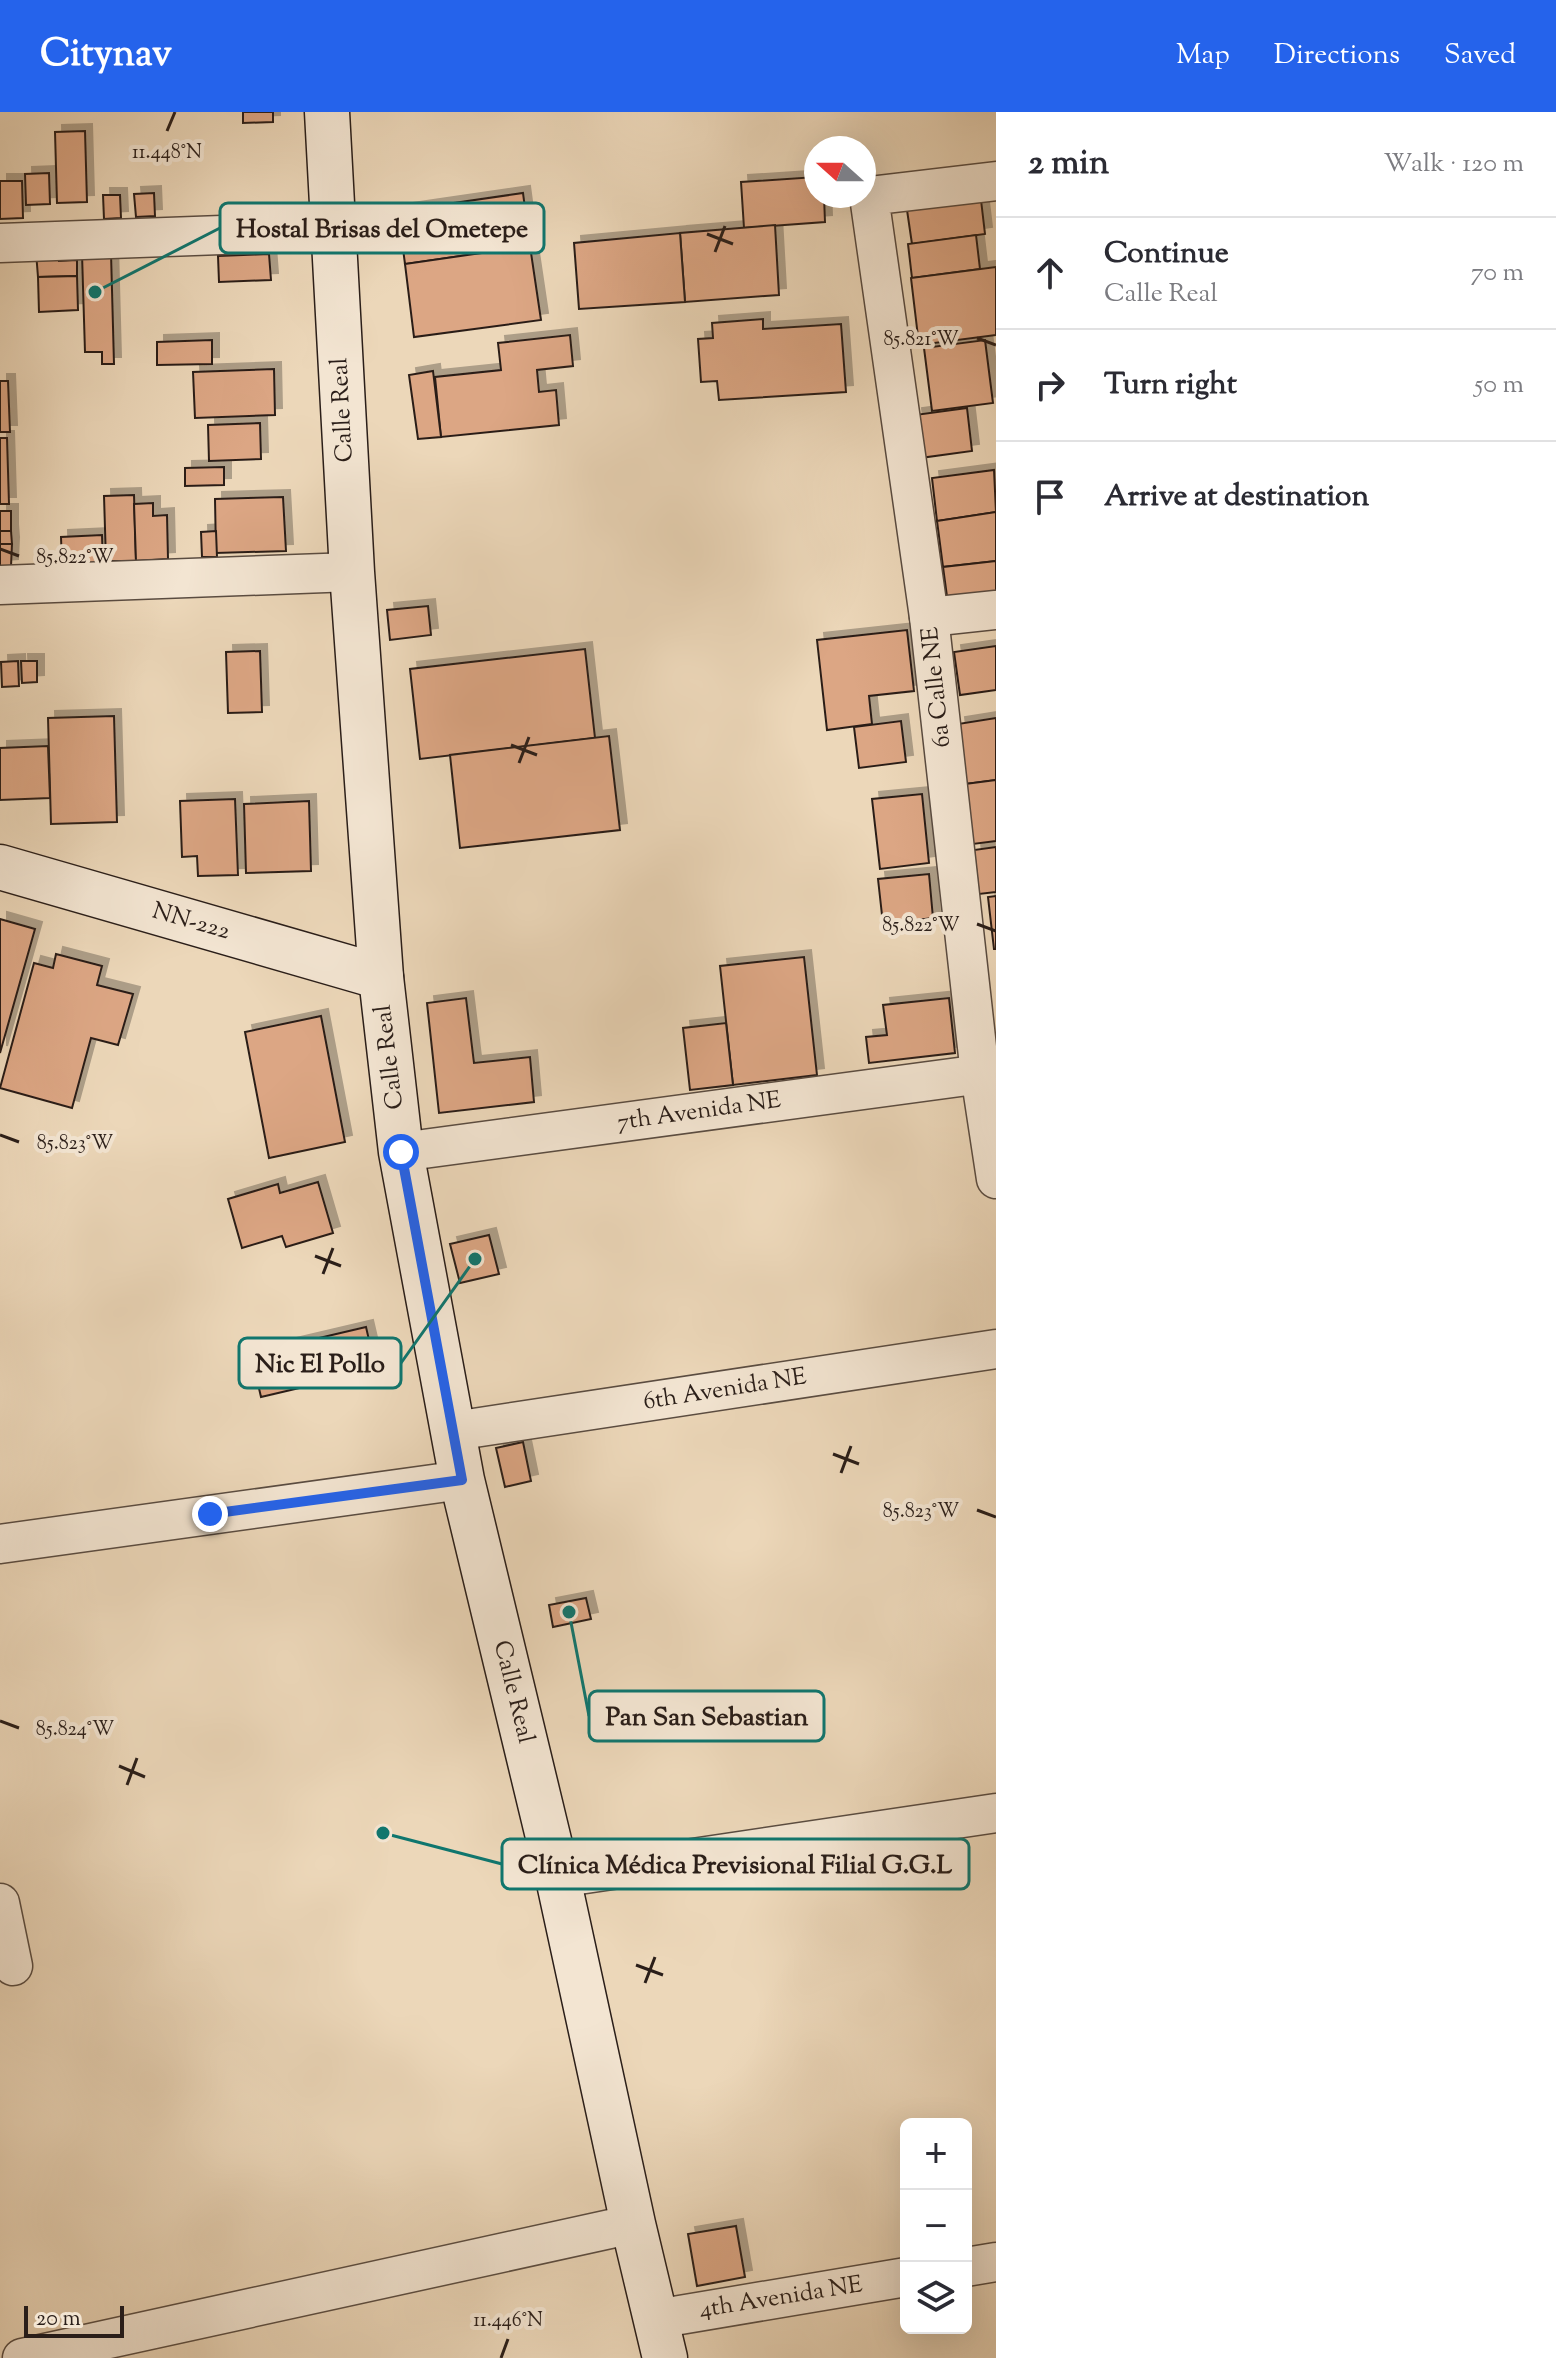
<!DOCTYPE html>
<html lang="en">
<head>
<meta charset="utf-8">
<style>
  :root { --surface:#fff; --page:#f2f2f3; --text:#2b2b33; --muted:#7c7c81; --line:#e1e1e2; --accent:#2563eb }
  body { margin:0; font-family:"Sorts Mill Goudy",serif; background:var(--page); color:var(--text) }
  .controls { position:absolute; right:24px; bottom:24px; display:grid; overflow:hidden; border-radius:12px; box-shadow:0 8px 32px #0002 }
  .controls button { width:72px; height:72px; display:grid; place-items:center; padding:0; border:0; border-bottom:2px solid var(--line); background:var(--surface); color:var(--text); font:40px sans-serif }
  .compass { position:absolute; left:804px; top:24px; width:72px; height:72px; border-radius:50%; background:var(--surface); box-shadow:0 8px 32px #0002; rotate:291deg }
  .scale { position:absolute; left:24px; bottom:20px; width:100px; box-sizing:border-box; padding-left:8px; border:4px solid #2a1e19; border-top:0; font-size:22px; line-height:28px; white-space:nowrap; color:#2a1e19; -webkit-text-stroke:6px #f3e5d2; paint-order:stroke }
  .stop { position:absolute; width:24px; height:24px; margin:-18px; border:6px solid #2563eb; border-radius:50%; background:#fff }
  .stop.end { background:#2563eb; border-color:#fff; box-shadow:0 2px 8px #0008 }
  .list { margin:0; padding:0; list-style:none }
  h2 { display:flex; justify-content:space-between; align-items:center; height:104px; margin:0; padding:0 32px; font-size:34px }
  h2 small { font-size:26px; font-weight:400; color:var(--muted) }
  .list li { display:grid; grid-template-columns:52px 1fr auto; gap:24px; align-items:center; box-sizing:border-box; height:112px; padding:0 32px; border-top:2px solid var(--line) }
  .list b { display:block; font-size:30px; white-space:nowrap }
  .list p { margin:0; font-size:26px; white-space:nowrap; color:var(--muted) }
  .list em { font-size:26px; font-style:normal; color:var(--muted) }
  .icon { flex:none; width:44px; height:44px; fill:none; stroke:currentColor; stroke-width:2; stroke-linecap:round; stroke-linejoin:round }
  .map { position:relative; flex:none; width:996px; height:2246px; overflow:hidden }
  header { display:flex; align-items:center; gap:48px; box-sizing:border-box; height:112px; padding:0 40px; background:var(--accent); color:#fff }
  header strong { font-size:38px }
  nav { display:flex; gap:44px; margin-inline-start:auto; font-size:28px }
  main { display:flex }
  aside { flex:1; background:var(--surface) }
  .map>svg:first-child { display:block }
  .building { fill:#dca684; stroke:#2a1e19; stroke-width:2; filter:url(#shadow) }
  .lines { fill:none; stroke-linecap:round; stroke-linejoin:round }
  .street-casing { stroke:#5a4c41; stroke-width:41 }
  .secondary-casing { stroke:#2a1e19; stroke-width:47 }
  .street { stroke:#f3e5d2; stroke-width:38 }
  .secondary { stroke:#f3e5d2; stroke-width:44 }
  .route { stroke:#2563eb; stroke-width:10 }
  .ticks { fill:none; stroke:#2a1e19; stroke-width:3 }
  .labels { text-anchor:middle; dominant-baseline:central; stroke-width:8; stroke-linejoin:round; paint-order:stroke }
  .street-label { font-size:24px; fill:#2a1e19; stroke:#f3e5d2 }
  .ticks-label { font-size:20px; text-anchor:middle; fill:#2a1e19; stroke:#f3e5d2; stroke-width:8; stroke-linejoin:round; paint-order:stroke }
  .leader { fill:none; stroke:#0f766e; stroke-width:3 }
  .callout-dot { fill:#0f766e; stroke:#f3e5d2; stroke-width:3 }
  .callout { fill:#f3e5d2; stroke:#0f766e; stroke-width:3 }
  .callout-label { font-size:26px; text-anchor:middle; font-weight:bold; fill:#2a1e19 }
</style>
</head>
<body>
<header>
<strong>Citynav</strong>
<nav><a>Map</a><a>Directions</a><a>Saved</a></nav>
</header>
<main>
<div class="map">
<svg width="996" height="2246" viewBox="0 0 996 2246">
  <defs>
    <filter id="shadow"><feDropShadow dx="7" dy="-7" stdDeviation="0" flood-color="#0004"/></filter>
  </defs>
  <rect width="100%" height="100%" fill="#ecd7b9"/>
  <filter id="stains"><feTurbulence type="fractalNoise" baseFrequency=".0025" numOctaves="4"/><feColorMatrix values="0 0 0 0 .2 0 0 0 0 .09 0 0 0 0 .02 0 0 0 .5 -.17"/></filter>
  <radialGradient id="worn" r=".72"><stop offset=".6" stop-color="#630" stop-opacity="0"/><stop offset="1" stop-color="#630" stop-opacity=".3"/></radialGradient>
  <g class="building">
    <path d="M243,0H273V10L243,11Z"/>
    <path d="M85,19L87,90L57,91L55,20Z"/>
    <path d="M49,61L50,92L26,93L25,62Z"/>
    <path d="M816,65V84H824L825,110L744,116L741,70Z"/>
    <path d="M0,69H22L23,106L0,107Z"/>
    <path d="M154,81L155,104L136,105L134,82Z"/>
    <path d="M523,81L530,134L405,152L398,99Z"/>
    <path d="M103,83H120L121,106L104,107Z"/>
    <path d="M981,88L985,122L912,132L907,98Z"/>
    <path d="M775,113L779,183L685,190L680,121Z"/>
    <path d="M680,121L685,190L579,197L574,131Z"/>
    <path d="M976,123L980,157L912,166L908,132Z"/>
    <path d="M530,134L541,208L414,225L405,152Z"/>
    <path d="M36,140H59V149L77,148V164L38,165Z"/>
    <path d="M111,141L114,252H102V240H85L82,142Z"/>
    <path d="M269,142L271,168L219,170L218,144Z"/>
    <path d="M996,155V223L919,233L911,166Z"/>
    <path d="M77,164L78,198L39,200L38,165Z"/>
    <path d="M763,207V217L841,212L846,280L719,288L717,269L701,270L698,227L713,226L712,211Z"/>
    <path d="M570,223L573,254L537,258L539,280L556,278L559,313L441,325L435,265L501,258L498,231Z"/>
    <path d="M212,228V252L157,253V230Z"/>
    <path d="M985,228L993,291L932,299L924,236Z"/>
    <path d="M274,257L275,303L195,306L193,260Z"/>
    <path d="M433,259L441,325L418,327L409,263Z"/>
    <path d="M0,269H8L10,320H0Z"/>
    <path d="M967,296L972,339L920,346L915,303Z"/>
    <path d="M260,311L261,347L209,349L208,313Z"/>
    <path d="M0,326H7L9,392H0Z"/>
    <path d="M224,355V373L185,374V356Z"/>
    <path d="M994,358L996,400L937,409L932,366Z"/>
    <path d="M134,383L136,449H106L104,384Z"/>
    <path d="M283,385L286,439L216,441L215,387Z"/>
    <path d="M153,391V404L167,403L168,447L136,449L134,392Z"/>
    <rect x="0" y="399" width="11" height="20"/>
    <path d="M996,400V449L943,455L937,409Z"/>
    <path d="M0,419H11L12,432H0Z"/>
    <path d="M216,419L217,445H202L201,420Z"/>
    <path d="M102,423L103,452L62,454L61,425Z"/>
    <path d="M0,432H12L11,454L0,455Z"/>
    <path d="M996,449V485L948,492L943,455Z"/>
    <path d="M428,494L431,523L390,528L387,498Z"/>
    <path d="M907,518L914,579L869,584L872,612L827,618L817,528Z"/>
    <path d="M996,534V578L960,583L954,540Z"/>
    <path d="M585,537L595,626L420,647L410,557Z"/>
    <path d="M260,539L262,600L228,601L226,540Z"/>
    <path d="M18,549L19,574L2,575L1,550Z"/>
    <path d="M21,549H37V570L22,571Z"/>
    <path d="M114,604L117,710L51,712L48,606Z"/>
    <path d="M996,606V668L965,672L958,612Z"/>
    <path d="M901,609L906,650L859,656L854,615Z"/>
    <path d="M609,624L620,718L460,736L450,643Z"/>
    <path d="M48,634L50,686L0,688V636Z"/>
    <path d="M996,668V729L973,732L965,672Z"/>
    <path d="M922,682L929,751L880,757L872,687Z"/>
    <path d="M235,687L238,763L198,764L197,744L182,745L180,689Z"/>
    <path d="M309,689L311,759L246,761L244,692Z"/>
    <path d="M996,735V780L979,782L974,738Z"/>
    <path d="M929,762L933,806L883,812L878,767Z"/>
    <path d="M996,784V837H994L988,785Z"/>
    <path d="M0,807L35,817L0,941Z"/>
    <path d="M56,842L102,854L97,873L133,882L118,933L91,926L72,996L0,976L34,851L53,856Z"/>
    <path d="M804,845L817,963L733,973L720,854Z"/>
    <path d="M466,886L474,951L530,945L534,990L439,1001L427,891Z"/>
    <path d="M949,886L955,941L869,951L866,925L887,923L883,893Z"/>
    <path d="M321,904L345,1030L269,1046L245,920Z"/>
    <path d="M726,911L733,973L690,978L683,916Z"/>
    <path d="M318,1070L333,1121L286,1135L282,1124L242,1136L228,1087L278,1072L280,1081Z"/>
    <path d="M489,1123L499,1162L460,1171L450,1132Z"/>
    <path d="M366,1215L376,1258L261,1285L251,1242Z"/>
    <path d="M523,1330L531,1369L505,1375L496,1336Z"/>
    <path d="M586,1486L591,1507L553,1515L549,1493Z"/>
    <path d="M736,2114L745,2165L697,2174L688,2122Z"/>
  </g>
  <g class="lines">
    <defs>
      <g id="street">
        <path d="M996,69L869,84L929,505L980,962L996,1067"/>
        <path d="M0,131L333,119"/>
        <path d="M0,473L352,460"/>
        <path d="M929,505L996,498"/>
        <path d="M401,1040L996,960"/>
        <path d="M454,1319L996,1237"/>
        <path d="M0,1432L462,1368"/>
        <path d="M558,1766L996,1701"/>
        <path d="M0,1791L13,1854"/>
        <path d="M966,2155L996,2150"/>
        <path d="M656,2207L906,2165"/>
        <path d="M22,2246L633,2112"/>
      </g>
      <g id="secondary">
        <path d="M327,0L352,460L381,865L401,1040L462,1368L558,1766L633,2112L665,2246"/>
        <path d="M0,755L381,865"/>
      </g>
    </defs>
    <use href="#street" class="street-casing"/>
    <use href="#secondary" class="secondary-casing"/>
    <use href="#street" class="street"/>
    <use href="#secondary" class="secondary"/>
  </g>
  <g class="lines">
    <path class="route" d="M210,1402L462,1368L401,1040"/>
  </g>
  <path class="ticks" d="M167,19L175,0M707,122L733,132M715,140L725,114M977,226L996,233M0,437L19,444M511,633L537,643M519,651L529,625M977,812L996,819M0,1023L19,1030M315,1144L341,1154M323,1162L333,1136M833,1342L859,1352M841,1361L851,1334M977,1398L996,1405M0,1609L19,1616M119,1654L145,1665M127,1673L137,1646M636,1853L663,1863M645,1871L655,1845M501,2246L508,2227"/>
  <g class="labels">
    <g class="street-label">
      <text transform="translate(343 298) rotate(-93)">Calle Real</text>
      <text transform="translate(937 575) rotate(-96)">6a Calle NE</text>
      <text transform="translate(191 810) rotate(16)">NN-222</text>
      <text transform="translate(390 945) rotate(-97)">Calle Real</text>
      <text transform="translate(699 1000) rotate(-8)">7th Avenida NE</text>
      <text transform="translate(725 1278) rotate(-9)">6th Avenida NE</text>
      <text transform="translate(513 1580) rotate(76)">Calle Real</text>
      <text transform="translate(781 2186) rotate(-9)">4th Avenida NE</text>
    </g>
  </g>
  <g class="ticks-label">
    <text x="167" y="46">11.448°N</text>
    <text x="921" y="233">85.821°W</text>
    <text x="75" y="451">85.822°W</text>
    <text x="921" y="819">85.822°W</text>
    <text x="75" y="1037">85.823°W</text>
    <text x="921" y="1405">85.823°W</text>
    <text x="75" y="1623">85.824°W</text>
    <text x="508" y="2214">11.446°N</text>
  </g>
  <path class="leader" d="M95 180L220 116M475 1147L401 1251M569 1500L589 1604M383 1721L502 1752"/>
  <g class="callout-dot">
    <circle cx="95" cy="180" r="8"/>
    <circle cx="475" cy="1147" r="8"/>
    <circle cx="569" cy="1500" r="8"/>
    <circle cx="383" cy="1721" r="8"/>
  </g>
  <g class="callout">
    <rect x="220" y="91" width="324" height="50" rx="8"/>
    <rect x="239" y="1226" width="162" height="50" rx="8"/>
    <rect x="589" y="1579" width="235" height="50" rx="8"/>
    <rect x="502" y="1727" width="467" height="50" rx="8"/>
  </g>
  <g class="callout-label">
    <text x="382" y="125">Hostal Brisas del Ometepe</text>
    <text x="320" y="1260">Nic El Pollo</text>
    <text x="707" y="1613">Pan San Sebastian</text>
    <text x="735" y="1761">Clínica Médica Previsional Filial G.G.L</text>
  </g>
  <rect width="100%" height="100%" filter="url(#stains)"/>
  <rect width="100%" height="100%" fill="url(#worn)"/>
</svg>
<div class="controls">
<button>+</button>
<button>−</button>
<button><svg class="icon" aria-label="layers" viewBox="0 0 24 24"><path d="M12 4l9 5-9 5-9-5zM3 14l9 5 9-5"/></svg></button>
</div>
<svg class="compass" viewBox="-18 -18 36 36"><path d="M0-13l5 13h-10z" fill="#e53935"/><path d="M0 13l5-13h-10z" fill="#7c7c81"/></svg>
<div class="scale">20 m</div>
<div class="stop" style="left:401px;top:1040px"></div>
<div class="stop end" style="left:210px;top:1402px"></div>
</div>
<aside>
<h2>2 min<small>Walk · 120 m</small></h2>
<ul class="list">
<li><svg class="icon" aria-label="ahead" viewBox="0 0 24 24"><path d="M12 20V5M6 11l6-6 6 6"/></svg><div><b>Continue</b><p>Calle Real</p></div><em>70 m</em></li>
<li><svg class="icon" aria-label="right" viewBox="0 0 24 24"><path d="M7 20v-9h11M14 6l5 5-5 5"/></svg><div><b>Turn right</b></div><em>50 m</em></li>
<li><svg class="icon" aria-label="arrive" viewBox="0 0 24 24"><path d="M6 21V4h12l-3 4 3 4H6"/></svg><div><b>Arrive at destination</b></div></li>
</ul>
</aside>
</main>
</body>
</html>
